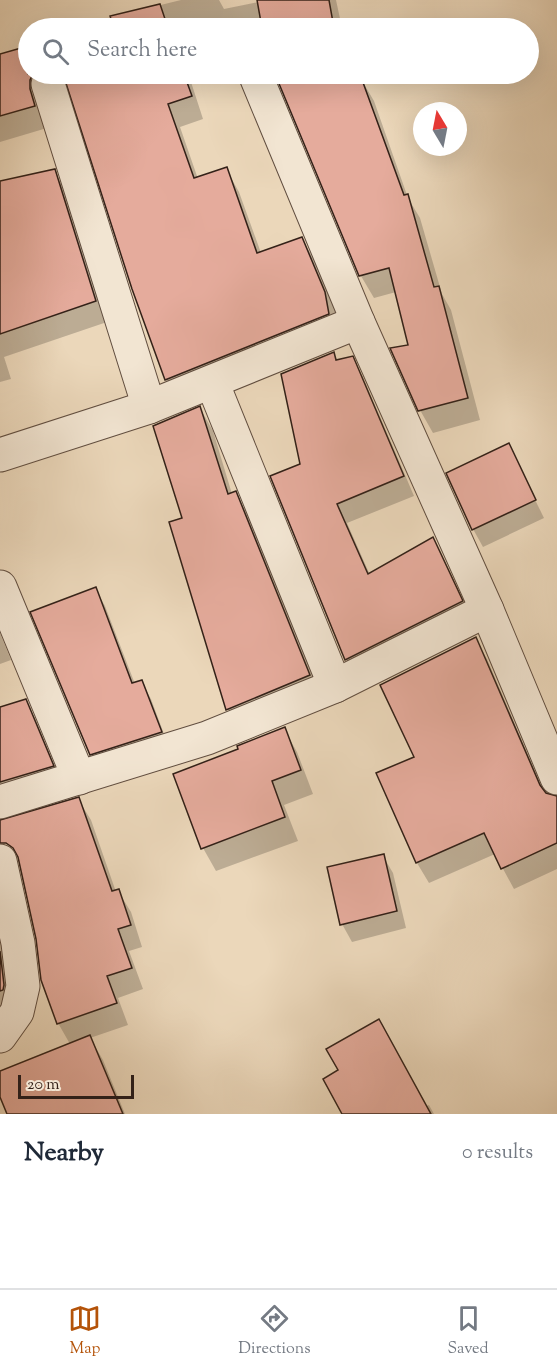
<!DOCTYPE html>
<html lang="en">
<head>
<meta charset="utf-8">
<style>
  :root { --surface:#fff; --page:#f6f6f7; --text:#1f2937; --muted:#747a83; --line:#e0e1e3; --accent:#b45309 }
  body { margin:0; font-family:"Sorts Mill Goudy",serif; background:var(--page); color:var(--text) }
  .compass { position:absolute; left:413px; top:102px; width:54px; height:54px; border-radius:50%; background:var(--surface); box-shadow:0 6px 24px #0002; rotate:350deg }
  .scale { position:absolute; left:18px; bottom:15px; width:116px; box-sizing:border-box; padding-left:6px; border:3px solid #332118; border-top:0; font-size:16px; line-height:21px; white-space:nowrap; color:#332118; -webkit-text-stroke:4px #f2e5d2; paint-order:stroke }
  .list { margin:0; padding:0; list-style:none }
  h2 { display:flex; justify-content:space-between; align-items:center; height:78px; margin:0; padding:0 24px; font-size:26px }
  h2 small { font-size:20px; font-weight:400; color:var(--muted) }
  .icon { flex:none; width:33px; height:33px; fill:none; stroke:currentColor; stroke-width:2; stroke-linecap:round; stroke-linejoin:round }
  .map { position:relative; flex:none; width:557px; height:1114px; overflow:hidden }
  .search { position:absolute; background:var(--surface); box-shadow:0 6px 24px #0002; left:18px; right:18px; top:18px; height:66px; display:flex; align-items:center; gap:15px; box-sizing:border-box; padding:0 21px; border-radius:33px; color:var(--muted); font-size:22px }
  .sheet { height:174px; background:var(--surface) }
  nav { display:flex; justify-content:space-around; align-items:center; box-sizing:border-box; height:84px; border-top:2px solid var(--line); background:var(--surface); font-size:16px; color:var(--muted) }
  nav a { display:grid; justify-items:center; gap:3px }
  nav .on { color:var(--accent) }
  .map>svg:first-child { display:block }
  .shadow { fill:#0003 }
  .building { fill:#e5ab9c; stroke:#332118; stroke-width:1.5 }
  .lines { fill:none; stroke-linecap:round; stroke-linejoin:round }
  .street-casing { stroke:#614e40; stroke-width:35 }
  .street { stroke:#f2e5d2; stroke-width:33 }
</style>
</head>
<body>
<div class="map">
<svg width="557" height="1114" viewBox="0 0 557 1114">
  <rect width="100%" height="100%" fill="#ebd7ba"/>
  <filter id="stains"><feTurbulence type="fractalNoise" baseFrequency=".00333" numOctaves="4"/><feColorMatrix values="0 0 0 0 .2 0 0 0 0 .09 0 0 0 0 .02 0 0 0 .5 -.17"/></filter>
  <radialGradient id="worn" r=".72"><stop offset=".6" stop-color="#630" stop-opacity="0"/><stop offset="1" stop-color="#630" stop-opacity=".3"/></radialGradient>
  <g class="shadow">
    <path d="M181,0H219L224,9L269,0H336L342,28H87L113,20L112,17Z"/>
    <path d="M28,48V74H216L191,82L203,119L180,127L198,179L226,169L239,192L261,253L302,239L315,261L338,316L179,402L166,380L135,288L71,90L67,88H56L47,128L0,142V56Z"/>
    <path d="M275,74H351L352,82L361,79L374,101L408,198L420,218L442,294L451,310L480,420L433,433L420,410L410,346L396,292L374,298L361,276Z"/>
    <path d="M54,171L66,192L107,322L4,357L11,379L0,382V183Z"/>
    <path d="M334,354L338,361L352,358L363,377L414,496L347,523L370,575L432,539L472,621L357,678L346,659L272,477L302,465Z"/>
    <path d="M200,408L213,431L232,494L235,493L249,516L322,699L241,733L228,709L171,523L184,519Z"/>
    <path d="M508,445L544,518L483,547L473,529Z"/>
    <path d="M95,589L105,606L135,684L141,681L151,699L170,750L101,772L91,754Z"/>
    <path d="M0,633L11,660L0,664Z"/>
    <path d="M475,639L487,659L545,794L557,798V869L514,889L495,854L429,883L417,863L378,774L416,758Z"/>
    <path d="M25,700L35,718L62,784L0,805V709Z"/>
    <path d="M284,729L297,752L313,794L284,805L298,841L216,871L203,848L240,750Z"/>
    <path d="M78,799L91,820L116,892L118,891L131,912L142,947L129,951L143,989L118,998L128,1025L90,1038L103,1060L125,1114H9L0,1093V1073L70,1044L58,1023Z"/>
    <path d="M383,856L393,873L406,928L352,942L342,924Z"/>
    <path d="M0,921L15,1006L0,1014Z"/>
    <path d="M340,1071L426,1106L429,1105L434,1114H344Z"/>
  </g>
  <g class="building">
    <path d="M257,0H329L334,28H262Z"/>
    <path d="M160,4L168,28H83L111,19L110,16Z"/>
    <path d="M28,46V74H33L30,80V89L35,106L0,116V54Z"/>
    <path d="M63,74H184L192,96L168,104L194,178L227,167L257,253L302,237L325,292L329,314L165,380L132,289Z"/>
    <path d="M275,74H343L345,83L361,77L404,195L408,194L434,287L439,286L468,398L418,411L390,348L408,345L389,268L359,276Z"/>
    <path d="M55,169L96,301L0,334V181Z"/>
    <path d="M334,352L336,360L353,356L404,476L337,504L368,574L433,537L463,601L345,660L270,476L300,464L281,374Z"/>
    <path d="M200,406L228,494L236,491L310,675L226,710L169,522L182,518L153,426Z"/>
    <path d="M509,443L536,500L472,530L446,473Z"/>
    <path d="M96,587L132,683L142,680L162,732L90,755L30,612Z"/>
    <path d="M476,637L540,785L546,793L557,796V843L501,869L484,833L416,863L376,773L414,757L380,685Z"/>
    <path d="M26,699L54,766L0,782V707Z"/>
    <path d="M285,727L301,770L272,781L285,817L201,849L173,774L238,749L237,746Z"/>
    <path d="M79,797L112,891L119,889L131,925L118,929L132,968L107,976L117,1003L57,1024L41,980L36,939L18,857L13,848L6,843H0V820Z"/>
    <path d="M384,854L397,911L340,925L327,867Z"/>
    <path d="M0,951L4,985L3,990L0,991Z"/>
    <path d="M379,1019L431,1114H342L323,1079L338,1070L326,1049Z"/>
    <path d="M90,1035L123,1114H7L0,1097V1071Z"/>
  </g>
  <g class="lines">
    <defs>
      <g id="street">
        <path d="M255,74L358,322L487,610L557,778"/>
        <path d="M48,84L149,407"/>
        <path d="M212,382L335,686"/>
        <path d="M0,455L149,407L358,322"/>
        <path d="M0,587L79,778"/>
        <path d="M0,802L207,738L335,686L487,610"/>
        <path d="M0,861L18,943L23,986L17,1012L0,1036"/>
      </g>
    </defs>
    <use href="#street" class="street-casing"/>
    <use href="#street" class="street"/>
  </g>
  <rect width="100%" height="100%" filter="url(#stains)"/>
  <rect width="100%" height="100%" fill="url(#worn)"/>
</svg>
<svg class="compass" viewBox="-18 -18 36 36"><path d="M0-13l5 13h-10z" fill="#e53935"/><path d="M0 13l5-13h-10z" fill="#747a83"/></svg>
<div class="scale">20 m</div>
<div class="search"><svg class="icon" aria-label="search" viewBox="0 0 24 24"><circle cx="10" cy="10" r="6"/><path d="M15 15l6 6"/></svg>Search here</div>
</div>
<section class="sheet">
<h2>Nearby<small>0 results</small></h2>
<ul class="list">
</ul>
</section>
<nav>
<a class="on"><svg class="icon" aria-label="map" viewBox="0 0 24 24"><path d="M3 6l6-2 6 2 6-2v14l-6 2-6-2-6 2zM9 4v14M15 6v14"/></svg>Map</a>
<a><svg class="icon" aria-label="directions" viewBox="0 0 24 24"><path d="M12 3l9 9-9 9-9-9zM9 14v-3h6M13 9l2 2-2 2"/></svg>Directions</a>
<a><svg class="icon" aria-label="saved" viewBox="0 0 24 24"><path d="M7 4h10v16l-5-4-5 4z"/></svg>Saved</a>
</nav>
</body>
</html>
